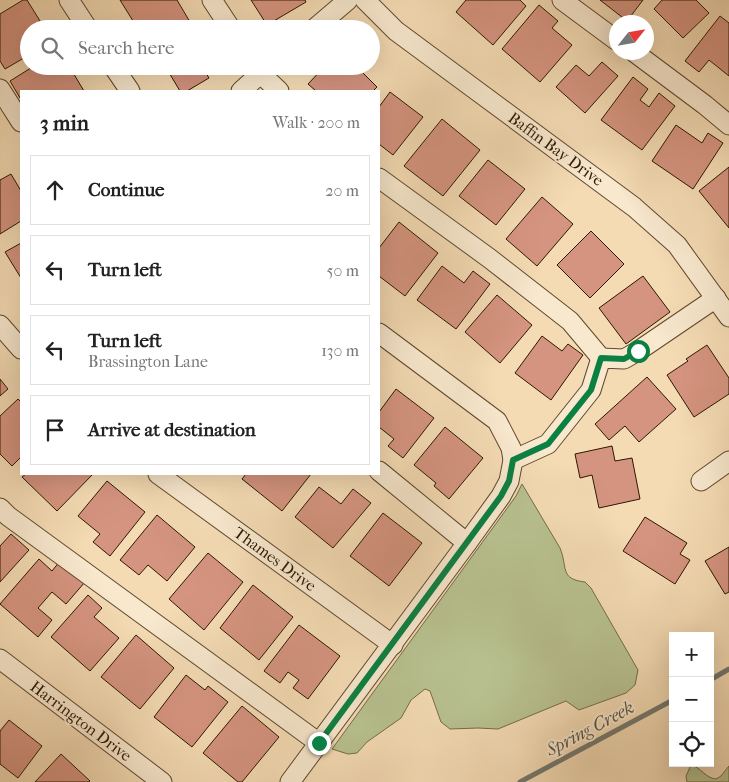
<!DOCTYPE html>
<html lang="en">
<head>
<meta charset="utf-8">
<style>
  :root { --surface:#fff; --page:#f6f6f6; --text:#222; --muted:#767676; --line:#e0e0e0 }
  body { margin:0; font-family:"IM FELL French Canon",serif; background:var(--page); color:var(--text) }
  .controls { position:absolute; right:15px; bottom:15px; display:grid; overflow:hidden; border-radius:0px; box-shadow:0 5px 20px #0002 }
  .controls button { width:45px; height:45px; display:grid; place-items:center; padding:0; border:0; border-bottom:1px solid var(--line); background:var(--surface); color:var(--text); font:25px sans-serif }
  .compass { position:absolute; left:609px; top:15px; width:45px; height:45px; border-radius:50%; background:var(--surface); box-shadow:0 5px 20px #0002; rotate:59deg }
  .stop { position:absolute; width:15px; height:15px; margin:-11px; border:4px solid #0b8043; border-radius:50%; background:#fff }
  .stop.end { background:#0b8043; border-color:#fff; box-shadow:0 1px 5px #0008 }
  .list { margin:0; padding:0; list-style:none }
  h2 { display:flex; justify-content:space-between; align-items:center; height:65px; margin:0; padding:0 20px; font-size:21px }
  h2 small { font-size:16px; font-weight:400; color:var(--muted) }
  .list li { display:grid; grid-template-columns:32px 1fr auto; gap:15px; align-items:center; box-sizing:border-box; height:70px; margin:0 10px 10px; padding:0 10px; border:1px solid var(--line); border-radius:0px }
  .list b { display:block; font-size:19px; white-space:nowrap }
  .list p { margin:0; font-size:16px; white-space:nowrap; color:var(--muted) }
  .list em { font-size:16px; font-style:normal; color:var(--muted) }
  .icon { flex:none; width:28px; height:28px; fill:none; stroke:currentColor; stroke-width:2; stroke-linecap:round; stroke-linejoin:round }
  .map { position:relative; flex:none; width:729px; height:782px; overflow:hidden }
  .search { position:absolute; background:var(--surface); box-shadow:0 5px 20px #0002; left:20px; top:20px; width:360px; height:55px; display:flex; align-items:center; gap:12px; box-sizing:border-box; padding:0 18px; border-radius:28px; color:var(--muted); font-size:19px }
  .panel { position:absolute; background:var(--surface); box-shadow:0 5px 20px #0002; left:20px; top:90px; width:360px; height:385px; border-radius:0px }
  .map>svg:first-child { display:block }
  .green { fill:#b8c190; stroke:#726c49 }
  .lines { fill:none; stroke-linecap:round; stroke-linejoin:round }
  .stream { stroke:#73786f; stroke-width:5 }
  .building { fill:#d59480; stroke:#2d1802 }
  .minor-casing { stroke:#5f492e; stroke-width:21 }
  .minor { stroke:#f8e8ce; stroke-width:19 }
  .route { stroke:#0b8043; stroke-width:6 }
  .labels { text-anchor:middle; dominant-baseline:central; stroke-width:4; stroke-linejoin:round; paint-order:stroke }
  .street-label { font-size:16px; fill:#2d1802; stroke:#f8e8ce }
  .water-label { font-size:18px; font-style:italic; fill:#565042; stroke:#f8e8ce }
</style>
</head>
<body>
<div class="map">
<svg width="729" height="782" viewBox="0 0 729 782">
  <rect width="100%" height="100%" fill="#f4dbb4"/>
  <filter id="stains"><feTurbulence type="fractalNoise" baseFrequency=".004" numOctaves="4"/><feColorMatrix values="0 0 0 0 .2 0 0 0 0 .09 0 0 0 0 .02 0 0 0 .5 -.17"/></filter>
  <radialGradient id="worn" r=".72"><stop offset=".6" stop-color="#630" stop-opacity="0"/><stop offset="1" stop-color="#630" stop-opacity=".3"/></radialGradient>
  <g class="green">
    <path d="M522,484L560,548C568,567 559,579 585,582L591,588L638,670L635,685L626,693L579,710L566,701L498,729L478,728L450,729L441,722L430,691L425,689L411,700L401,718L367,742L357,753L348,754L332,749L516,496Z"/>
    <path d="M691,765C702,768 705,778 716,779L721,776L729,766V782H687L686,776Z"/>
  </g>
  <g class="lines">
    <g class="stream">
      <path d="M710,680L729,669"/>
      <path d="M520,782L673,700"/>
    </g>
  </g>
  <g class="building">
    <path d="M23,0H27L45,29H29V55L5,69L0,61V14Z"/>
    <path d="M120,0H177L190,22L179,29H138Z"/>
    <path d="M251,0H305L306,2L267,25Z"/>
    <path d="M466,0H520L526,6L493,45L456,12Z"/>
    <path d="M600,0H643L627,21Z"/>
    <path d="M662,0H696L709,13L683,38L654,9Z"/>
    <path d="M539,5L558,21L552,28L572,45L540,82L502,49Z"/>
    <path d="M720,16L729,23V76L709,60L699,72L685,61Z"/>
    <path d="M602,62L618,76L585,113L556,87L576,65L589,76Z"/>
    <path d="M34,66H69L84,91H21L20,98L10,81Z"/>
    <path d="M165,66H206L203,68L209,78L187,91H180Z"/>
    <path d="M325,66H356L377,87L373,91H316L308,84Z"/>
    <path d="M633,77L648,89L640,100L649,107L659,93L675,106L642,150L601,120Z"/>
    <path d="M390,92L423,117L393,155L379,144V107Z"/>
    <path d="M442,119L480,150L443,196L404,166Z"/>
    <path d="M676,125L702,143L708,133L723,143L693,189L652,161Z"/>
    <path d="M488,160L525,189L496,225L459,196Z"/>
    <path d="M729,167V228L699,191Z"/>
    <path d="M11,174L21,191V221L0,234V180Z"/>
    <path d="M542,197L573,224L537,266L506,239Z"/>
    <path d="M399,222L438,253L405,296L379,276V248Z"/>
    <path d="M591,231L624,264L590,298L557,265Z"/>
    <path d="M21,243V278L5,252Z"/>
    <path d="M442,266L464,283L473,271L490,284L456,329L417,300Z"/>
    <path d="M643,276L670,312L626,344L599,308Z"/>
    <path d="M497,295L532,325L500,363L465,332Z"/>
    <path d="M542,336L562,351L568,344L583,355L551,400L515,373Z"/>
    <path d="M707,345L729,378V394L694,417L667,375L688,361L686,359Z"/>
    <path d="M647,377L676,409L639,442L625,426L609,440L595,424Z"/>
    <path d="M0,379L8,389L0,396Z"/>
    <path d="M396,389L434,418L403,458L388,446L394,439L379,427V412Z"/>
    <path d="M18,399L21,402V457L12,466L0,454V416Z"/>
    <path d="M445,427L483,458L449,499L434,486L436,483L414,465Z"/>
    <path d="M612,446L615,461L632,458L640,499L599,508L592,475L580,478L575,454Z"/>
    <path d="M26,474H93L57,511L22,477Z"/>
    <path d="M246,474H311L282,511L242,479Z"/>
    <path d="M107,481L145,512L110,556L93,542L100,534L78,516Z"/>
    <path d="M319,487L341,504L353,489L371,503L333,548L295,517Z"/>
    <path d="M383,513L422,543L389,586L350,556Z"/>
    <path d="M157,515L195,547L167,581L148,565L139,575L120,560Z"/>
    <path d="M645,517L687,543L680,554L690,560L675,584L623,551Z"/>
    <path d="M11,534L29,550L0,582V546Z"/>
    <path d="M729,547V592L725,594L705,561Z"/>
    <path d="M208,553L243,582L204,630L169,599Z"/>
    <path d="M39,559L52,571L60,561L85,582L66,604L52,592L38,608L52,620L38,637L0,604Z"/>
    <path d="M253,585L293,617L259,660L220,628Z"/>
    <path d="M88,595L102,608L94,617L119,638L90,671L51,637Z"/>
    <path d="M299,625L340,656L308,699L293,688L299,680L288,672L280,683L264,671Z"/>
    <path d="M136,635L174,668L140,709L101,677Z"/>
    <path d="M186,675L205,690L208,686L228,702L192,747L154,717Z"/>
    <path d="M242,706L279,737L242,782H238L203,753Z"/>
    <path d="M9,720L42,746L18,778L0,764V731Z"/>
    <path d="M61,754L90,781L89,782H35Z"/>
  </g>
  <g class="lines">
    <defs>
      <g id="minor">
        <path d="M69,0L88,29"/>
        <path d="M212,0L231,29"/>
        <path d="M365,0L396,31L634,207L677,245L729,317"/>
        <path d="M562,0L616,40"/>
        <path d="M314,29L348,0"/>
        <path d="M634,52L705,105L729,125"/>
        <path d="M113,66L130,91"/>
        <path d="M256,66L261,74L279,91"/>
        <path d="M0,89L21,122"/>
        <path d="M241,91L269,66"/>
        <path d="M379,178L489,258L570,321L601,358"/>
        <path d="M0,325L21,349"/>
        <path d="M513,460L548,444L591,390L601,358L624,359L638,351L716,298"/>
        <path d="M379,471L467,543"/>
        <path d="M158,474L393,645"/>
        <path d="M701,481L729,461"/>
        <path d="M0,508L8,516L319,743"/>
        <path d="M0,659L162,782"/>
        <path d="M290,782L467,543L501,496L509,481L513,460L511,448L497,421L379,333"/>
      </g>
    </defs>
    <use href="#minor" class="minor-casing"/>
    <use href="#minor" class="minor"/>
  </g>
  <g class="lines">
    <path class="route" d="M319,743L501,496L509,481L513,460L548,444L591,390L601,358L624,359L638,351"/>
  </g>
  <g class="labels">
    <g class="street-label">
      <text transform="translate(556 149) rotate(36)">Baffin Bay Drive</text>
      <text transform="translate(275 559) rotate(36)">Thames Drive</text>
      <text transform="translate(81 721) rotate(37)">Harrington Drive</text>
    </g>
    <g class="water-label">
      <text transform="translate(590 729) rotate(-28)">Spring Creek</text>
    </g>
  </g>
  <rect width="100%" height="100%" filter="url(#stains)"/>
  <rect width="100%" height="100%" fill="url(#worn)"/>
</svg>
<div class="controls">
<button>+</button>
<button>−</button>
<button><svg class="icon" aria-label="locate" viewBox="0 0 24 24"><circle cx="12" cy="12" r="6"/><path d="M12 2v4M12 18v4M2 12h4M18 12h4"/></svg></button>
</div>
<svg class="compass" viewBox="-18 -18 36 36"><path d="M0-13l5 13h-10z" fill="#e53935"/><path d="M0 13l5-13h-10z" fill="#767676"/></svg>
<div class="stop" style="left:638px;top:351px"></div>
<div class="stop end" style="left:319px;top:743px"></div>
<div class="search"><svg class="icon" aria-label="search" viewBox="0 0 24 24"><circle cx="10" cy="10" r="6"/><path d="M15 15l6 6"/></svg>Search here</div>
<section class="panel">
<h2>3 min<small>Walk · 200 m</small></h2>
<ul class="list">
<li><svg class="icon" aria-label="ahead" viewBox="0 0 24 24"><path d="M12 20V5M6 11l6-6 6 6"/></svg><div><b>Continue</b></div><em>20 m</em></li>
<li><svg class="icon" aria-label="left" viewBox="0 0 24 24"><path d="M17 20v-9H6M10 6l-5 5 5 5"/></svg><div><b>Turn left</b></div><em>50 m</em></li>
<li><svg class="icon" aria-label="left" viewBox="0 0 24 24"><path d="M17 20v-9H6M10 6l-5 5 5 5"/></svg><div><b>Turn left</b><p>Brassington Lane</p></div><em>130 m</em></li>
<li><svg class="icon" aria-label="arrive" viewBox="0 0 24 24"><path d="M6 21V4h12l-3 4 3 4H6"/></svg><div><b>Arrive at destination</b></div></li>
</ul>
</section>
</div>
</body>
</html>
